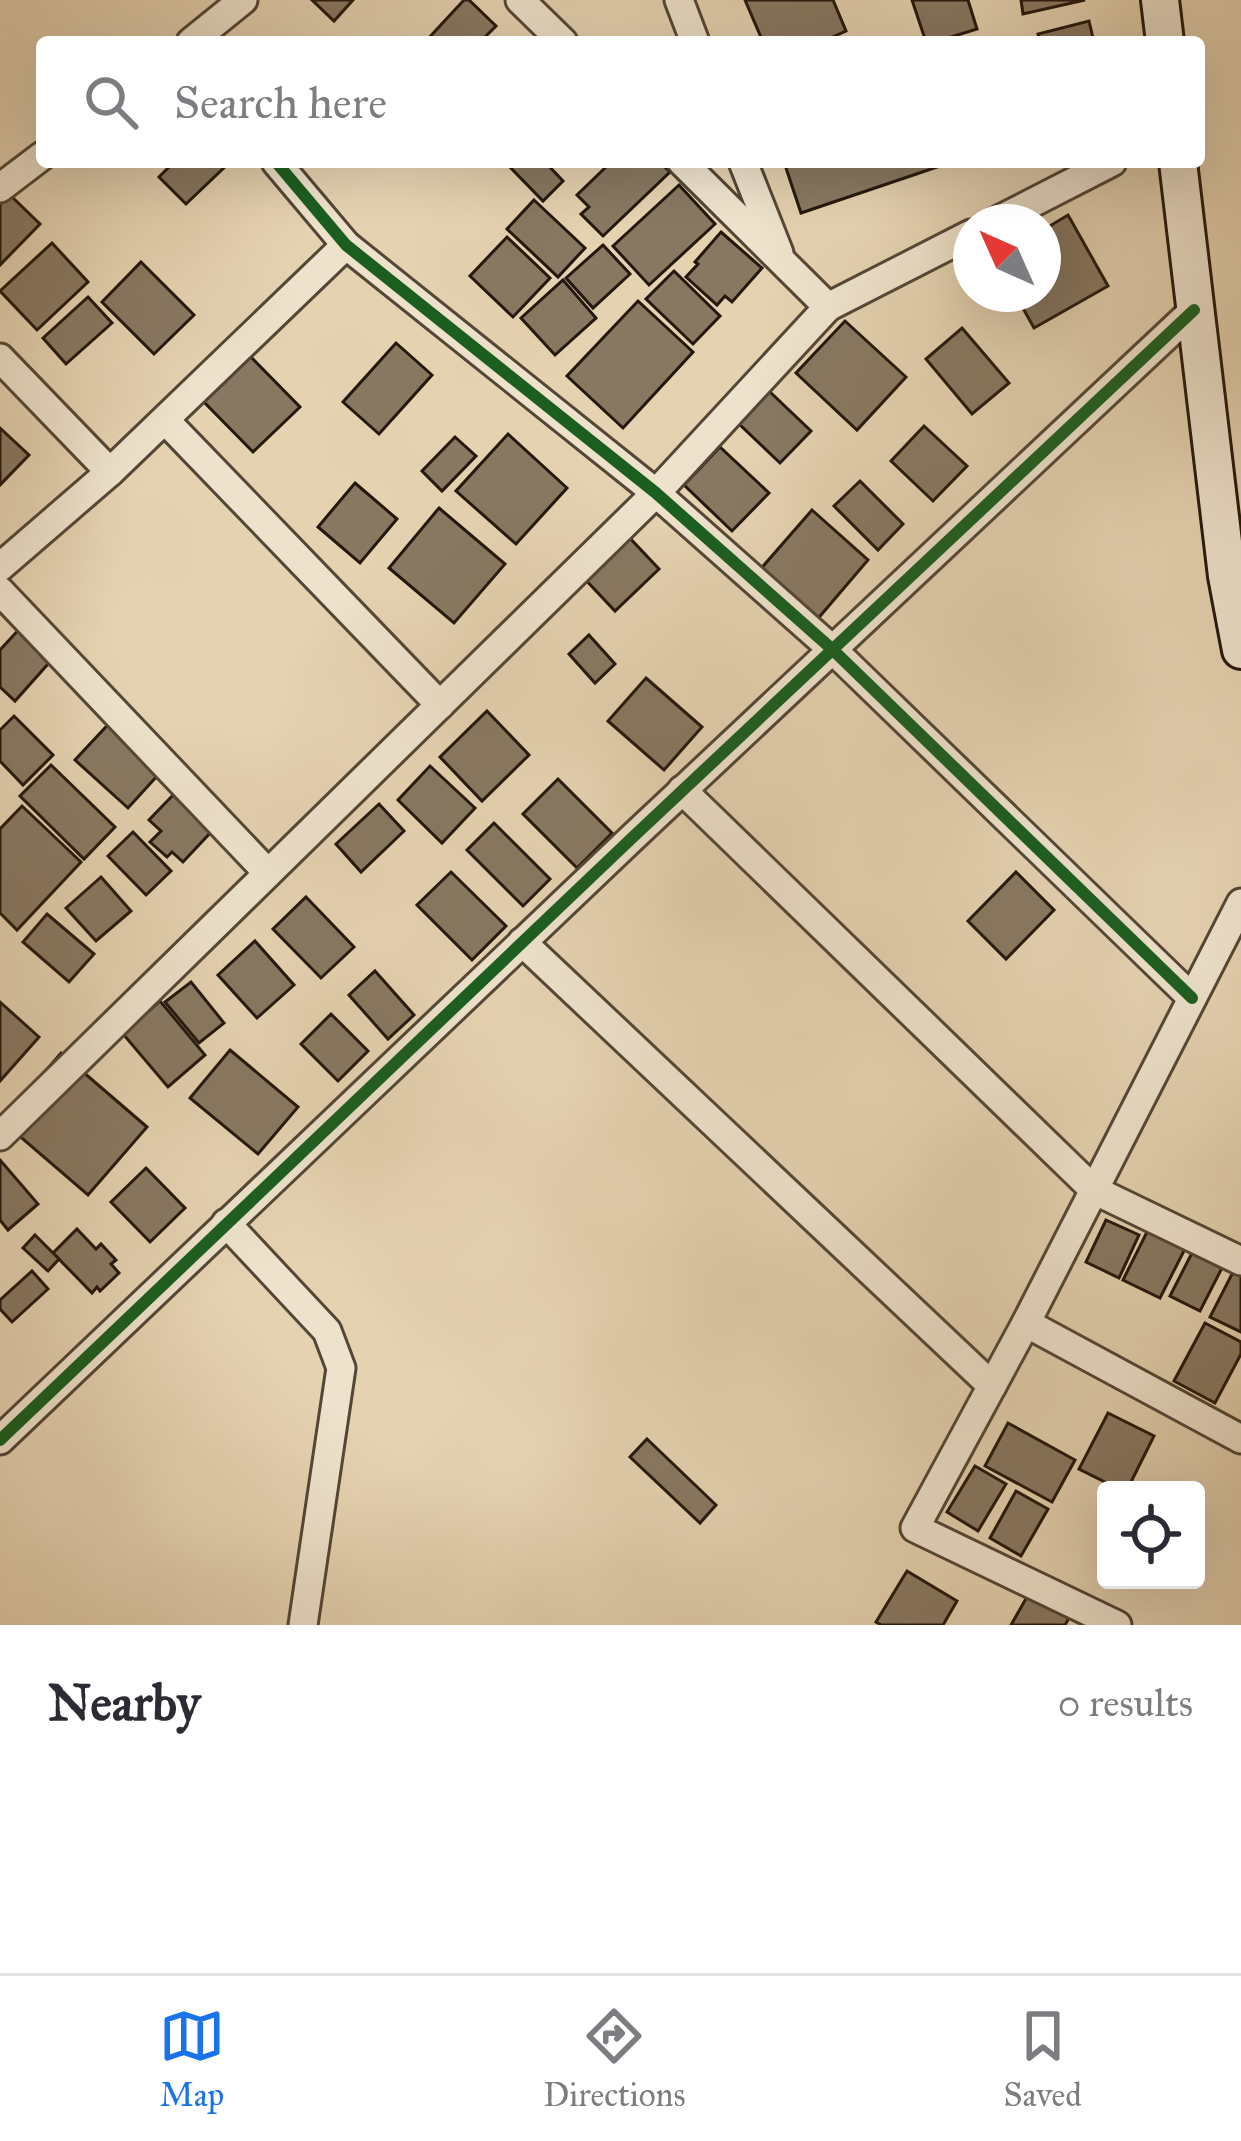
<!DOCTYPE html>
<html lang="en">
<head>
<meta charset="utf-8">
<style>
  :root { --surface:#fff; --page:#f7f7f7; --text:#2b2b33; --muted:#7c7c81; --line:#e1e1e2; --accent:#1a73e8 }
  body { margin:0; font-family:"IM FELL Great Primer",serif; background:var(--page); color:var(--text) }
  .controls { position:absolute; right:36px; bottom:36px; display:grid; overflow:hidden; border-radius:12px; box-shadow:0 12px 48px #0002 }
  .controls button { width:108px; height:108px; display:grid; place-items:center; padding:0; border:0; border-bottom:3px solid var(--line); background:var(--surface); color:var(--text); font:60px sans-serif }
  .compass { position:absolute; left:953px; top:204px; width:108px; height:108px; border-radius:50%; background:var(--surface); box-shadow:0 12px 48px #0002; rotate:315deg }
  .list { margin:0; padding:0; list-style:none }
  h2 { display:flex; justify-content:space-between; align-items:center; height:156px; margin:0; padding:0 48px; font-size:51px }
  h2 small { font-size:39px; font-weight:400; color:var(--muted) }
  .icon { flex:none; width:66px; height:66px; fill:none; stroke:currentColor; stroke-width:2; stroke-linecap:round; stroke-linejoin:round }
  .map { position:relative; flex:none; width:1241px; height:1625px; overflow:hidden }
  .search { position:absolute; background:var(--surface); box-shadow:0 12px 48px #0002; left:36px; right:36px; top:36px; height:132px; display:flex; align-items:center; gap:30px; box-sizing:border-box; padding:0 42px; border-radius:12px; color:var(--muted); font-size:45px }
  .sheet { height:348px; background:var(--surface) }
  nav { display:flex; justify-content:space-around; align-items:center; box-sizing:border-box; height:168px; border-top:3px solid var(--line); background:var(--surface); font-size:33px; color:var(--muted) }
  nav a { display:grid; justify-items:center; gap:6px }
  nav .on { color:var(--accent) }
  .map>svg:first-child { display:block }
  .building { fill:#887862; stroke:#24170d; stroke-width:3 }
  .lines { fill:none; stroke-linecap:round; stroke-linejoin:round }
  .street-casing { stroke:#544636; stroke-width:33 }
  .secondary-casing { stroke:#24170d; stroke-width:42 }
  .street { stroke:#eee2cc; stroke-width:27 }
  .secondary { stroke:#eee2cc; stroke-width:36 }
  .cycleway-casing { stroke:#eee2cc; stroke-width:20 }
  .cycleway { stroke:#1b5e20; stroke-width:12 }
</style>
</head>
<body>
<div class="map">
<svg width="1241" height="1625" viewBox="0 0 1241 1625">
  <rect width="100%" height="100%" fill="#e5d2b1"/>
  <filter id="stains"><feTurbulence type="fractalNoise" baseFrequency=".00167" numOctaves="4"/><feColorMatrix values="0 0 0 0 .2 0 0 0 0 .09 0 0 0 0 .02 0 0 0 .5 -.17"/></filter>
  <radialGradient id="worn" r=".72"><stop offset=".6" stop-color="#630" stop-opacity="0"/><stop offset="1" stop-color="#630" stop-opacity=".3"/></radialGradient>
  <g class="building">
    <path d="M312,0H353L334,21Z"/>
    <path d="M464,0H469L496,26L480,42H425Z"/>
    <path d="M745,0H833L846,31L821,42H763Z"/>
    <path d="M912,0H968L977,29L935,42H926Z"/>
    <path d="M1021,0H1085L1023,14Z"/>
    <path d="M1089,21L1094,42H1040L1038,34Z"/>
    <path d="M174,162H230L186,204L159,177Z"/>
    <path d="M505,162H545L563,181L543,201Z"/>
    <path d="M603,162H660L670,172L603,236L581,214L589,207L577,195L607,166Z"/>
    <path d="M784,162H942L943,165L801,213Z"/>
    <path d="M679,185L715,224L649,285L613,246Z"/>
    <path d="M9,194L40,224L0,265V204Z"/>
    <path d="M534,200L585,248L558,277L507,229Z"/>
    <path d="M1068,215L1108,286L1034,328L1015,294H1043V230Z"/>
    <path d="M721,232L762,268L732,302L725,296L717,305L686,277L698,264L695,262Z"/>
    <path d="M507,237L550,278L513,317L470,276Z"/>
    <path d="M52,243L88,282L37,330L0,291Z"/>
    <path d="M603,245L630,274L593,308L566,278Z"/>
    <path d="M141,262L194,315L154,354L102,302Z"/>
    <path d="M674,271L720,316L693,344L646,299Z"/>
    <path d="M563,280L596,318L555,355L521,318Z"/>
    <path d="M88,297L112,323L66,364L43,338Z"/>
    <path d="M638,301L693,352L623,428L567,376Z"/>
    <path d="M845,321L906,377L857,430L796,373Z"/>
    <path d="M962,328L1009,383L972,414L926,359Z"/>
    <path d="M396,343L432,375L379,434L343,402Z"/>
    <path d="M248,354L300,407L253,452L201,399Z"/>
    <path d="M769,391L811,431L780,463L738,423Z"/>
    <path d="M924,426L967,466L933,501L891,461Z"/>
    <path d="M0,428L29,455L0,485Z"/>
    <path d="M508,434L567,488L516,544L456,491Z"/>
    <path d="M455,437L476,456L442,491L422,471Z"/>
    <path d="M720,447L769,493L732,531L684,485Z"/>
    <path d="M860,481L903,524L878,550L834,506Z"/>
    <path d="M355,483L397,519L360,563L318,527Z"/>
    <path d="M439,508L505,564L454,623L389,568Z"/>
    <path d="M812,510L868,560L815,622L758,572Z"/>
    <path d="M626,534L659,569L615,611L582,576Z"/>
    <path d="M23,625L56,655L15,701L0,687V650Z"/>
    <path d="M589,635L615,664L595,683L569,654Z"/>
    <path d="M646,678L702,727L664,770L608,721Z"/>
    <path d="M487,711L529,755L482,801L440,757Z"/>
    <path d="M14,716L53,755L23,785L0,761V730Z"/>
    <path d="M116,716L168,764L128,808L75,760Z"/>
    <path d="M51,765L115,827L84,859L20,796Z"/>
    <path d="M430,766L475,808L442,843L398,800Z"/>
    <path d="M558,779L612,833L577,868L523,814Z"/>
    <path d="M173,795L212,831L183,862L172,852L167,857L150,842L161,831L149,820Z"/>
    <path d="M379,804L404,831L361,872L336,844Z"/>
    <path d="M22,806L81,862L17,930L0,913V829Z"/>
    <path d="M494,823L550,879L523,906L467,850Z"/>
    <path d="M133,832L171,871L146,895L108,856Z"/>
    <path d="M451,872L506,926L472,960L417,905Z"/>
    <path d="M1016,872L1054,910L1006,959L968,921Z"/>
    <path d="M101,877L131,911L96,941L66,908Z"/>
    <path d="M306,897L354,947L321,978L273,929Z"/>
    <path d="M47,914L94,954L69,982L23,942Z"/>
    <path d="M255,941L294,985L257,1018L218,975Z"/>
    <path d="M375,971L414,1015L388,1039L349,995Z"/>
    <path d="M191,982L224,1023L199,1043L165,1002Z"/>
    <path d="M160,1001L205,1055L168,1087L123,1034Z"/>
    <path d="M0,1002L39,1037L0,1081Z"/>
    <path d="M331,1014L368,1051L338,1081L301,1044Z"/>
    <path d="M230,1050L298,1107L258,1154L190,1098Z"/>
    <path d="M61,1053L147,1127L88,1195L2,1121Z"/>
    <path d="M0,1160L38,1204L8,1230L0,1220Z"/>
    <path d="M146,1168L185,1208L150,1242L111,1202Z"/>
    <path d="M1106,1220L1139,1235L1119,1278L1086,1262Z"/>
    <path d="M1151,1224L1188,1243L1160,1298L1123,1280Z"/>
    <path d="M77,1229L96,1249L101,1244L116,1260L111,1264L119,1273L100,1291L97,1287L92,1293L53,1253Z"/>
    <path d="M35,1235L59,1259L48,1271L23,1248Z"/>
    <path d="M1194,1249L1224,1264L1200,1311L1170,1296Z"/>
    <path d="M32,1271L48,1289L12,1322L0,1309V1300Z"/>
    <path d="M1233,1272L1241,1276V1332L1210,1317Z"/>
    <path d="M1205,1323L1241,1342V1354L1215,1403L1174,1381Z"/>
    <path d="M1108,1413L1154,1436L1127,1490H1121L1079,1469Z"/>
    <path d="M1008,1423L1075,1460L1052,1502L985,1466Z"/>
    <path d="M647,1439L716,1505L700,1523L630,1457Z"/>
    <path d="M975,1466L1006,1484L978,1531L947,1512Z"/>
    <path d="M1016,1491L1048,1509L1021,1556L990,1538Z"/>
    <path d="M907,1571L957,1601L943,1625H881L876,1622Z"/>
    <path d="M1028,1595L1069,1618L1065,1625H1011Z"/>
  </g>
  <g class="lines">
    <defs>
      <g id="street">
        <path d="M520,0L563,42"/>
        <path d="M679,0L695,42"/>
        <path d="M191,42L243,0"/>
        <path d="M276,162L346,245L656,493L833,650L1192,998"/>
        <path d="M682,162L828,307L971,234"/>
        <path d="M743,162L779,253"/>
        <path d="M0,188L42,156"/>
        <path d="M995,222L1112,162"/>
        <path d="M0,358L110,472"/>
        <path d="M165,420L440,705"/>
        <path d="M0,567L110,472L346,245"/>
        <path d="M0,591L268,873"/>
        <path d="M682,790L1094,1190L1241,1261"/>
        <path d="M522,942L992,1386"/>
        <path d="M0,1136L656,493L828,307"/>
        <path d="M226,1223L327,1331L341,1368L303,1625"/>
        <path d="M1026,1323L1241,1439"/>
        <path d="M0,1440L633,837L1194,310"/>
        <path d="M1117,1625L915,1528L1026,1323L1241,903"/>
      </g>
      <g id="secondary">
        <path d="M1160,0L1165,42"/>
        <path d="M1178,162L1227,576L1241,650"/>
      </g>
    </defs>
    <use href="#street" class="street-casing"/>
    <use href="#secondary" class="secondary-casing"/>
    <use href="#street" class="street"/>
    <use href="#secondary" class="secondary"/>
    <defs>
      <g id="cycleway">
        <path d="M276,162L346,245L656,493L833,650L1192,998"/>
        <path d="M0,1440L633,837L1194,310"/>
      </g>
    </defs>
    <use href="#cycleway" class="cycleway-casing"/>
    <use href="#cycleway" class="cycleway"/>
  </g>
  <rect width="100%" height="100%" filter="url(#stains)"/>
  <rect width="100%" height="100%" fill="url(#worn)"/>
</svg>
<div class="controls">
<button><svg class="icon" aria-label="locate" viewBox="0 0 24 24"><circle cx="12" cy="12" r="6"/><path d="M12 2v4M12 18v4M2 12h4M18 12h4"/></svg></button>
</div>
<svg class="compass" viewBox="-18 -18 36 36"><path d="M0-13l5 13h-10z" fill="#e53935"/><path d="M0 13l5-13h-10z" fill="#7c7c81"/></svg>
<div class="search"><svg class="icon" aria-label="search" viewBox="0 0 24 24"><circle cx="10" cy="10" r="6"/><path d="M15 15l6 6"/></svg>Search here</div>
</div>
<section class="sheet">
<h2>Nearby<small>0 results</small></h2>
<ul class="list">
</ul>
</section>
<nav>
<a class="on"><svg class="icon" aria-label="map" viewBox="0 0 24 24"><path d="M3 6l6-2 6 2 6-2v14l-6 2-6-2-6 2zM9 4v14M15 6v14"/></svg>Map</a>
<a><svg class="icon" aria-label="directions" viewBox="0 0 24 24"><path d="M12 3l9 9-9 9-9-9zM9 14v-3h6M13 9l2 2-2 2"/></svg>Directions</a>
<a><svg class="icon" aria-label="saved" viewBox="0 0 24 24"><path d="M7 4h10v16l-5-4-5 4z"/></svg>Saved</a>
</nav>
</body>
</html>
